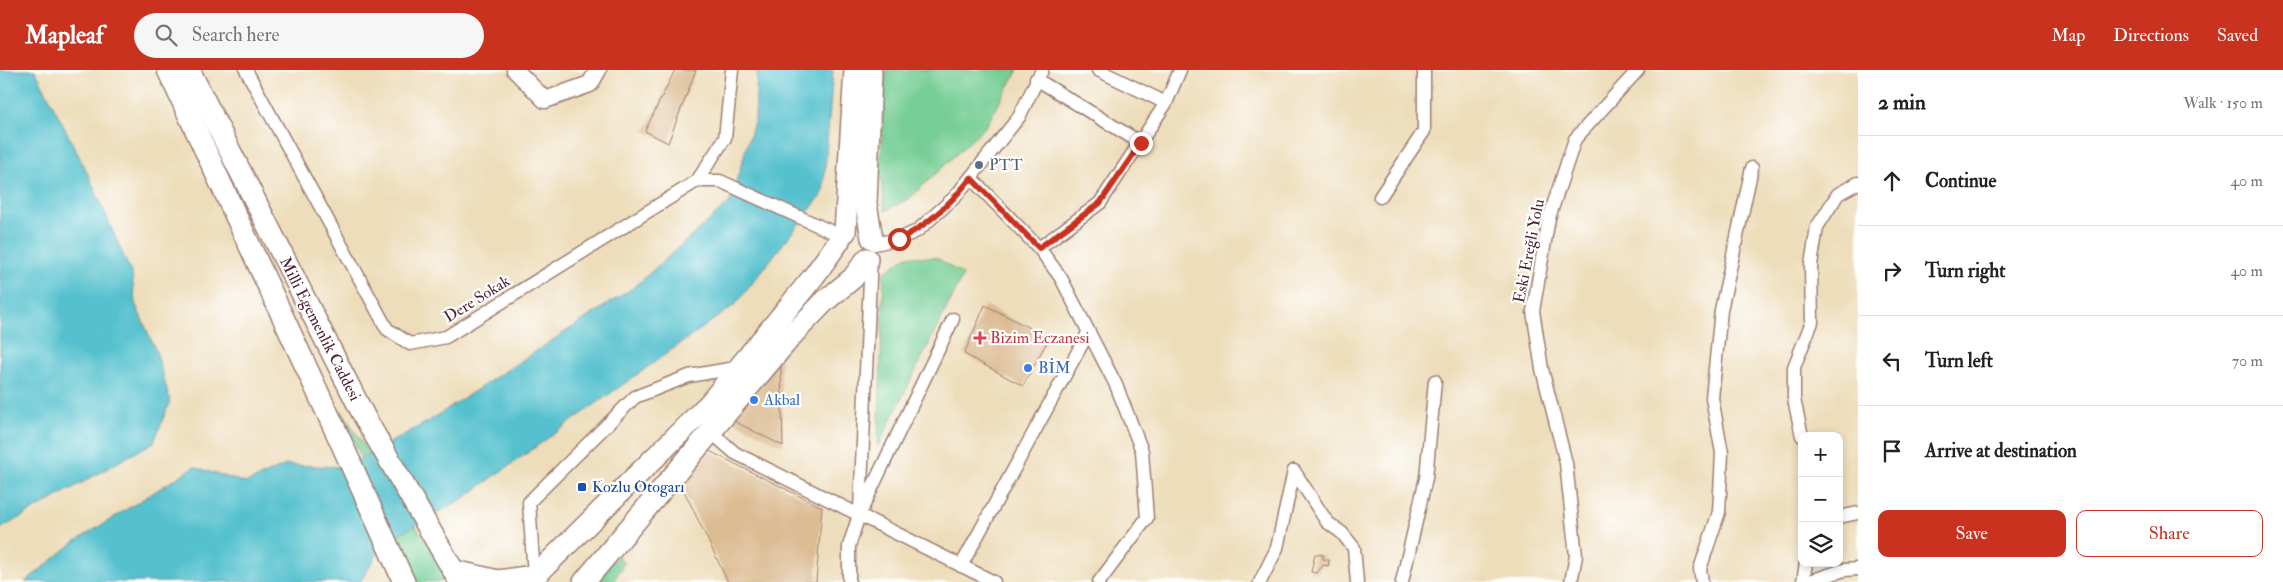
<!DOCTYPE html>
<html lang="en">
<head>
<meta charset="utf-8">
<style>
  :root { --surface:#fff; --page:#f6f6f6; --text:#222; --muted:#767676; --line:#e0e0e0; --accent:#c8321e }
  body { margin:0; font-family:"IM FELL Double Pica",serif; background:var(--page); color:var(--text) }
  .controls { position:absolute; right:15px; bottom:15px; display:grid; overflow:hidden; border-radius:10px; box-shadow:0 2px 8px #0003 }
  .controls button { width:45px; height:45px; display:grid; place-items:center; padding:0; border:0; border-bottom:1px solid var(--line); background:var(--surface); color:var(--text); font:25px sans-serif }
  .stop { position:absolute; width:15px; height:15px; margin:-11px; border:4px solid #c8321e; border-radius:50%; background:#fff }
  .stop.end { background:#c8321e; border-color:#fff; box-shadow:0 1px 5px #0008 }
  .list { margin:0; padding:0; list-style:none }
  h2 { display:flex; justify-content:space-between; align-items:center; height:65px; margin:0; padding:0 20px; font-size:21px }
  h2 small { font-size:16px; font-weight:400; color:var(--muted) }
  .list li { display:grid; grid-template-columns:32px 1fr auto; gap:15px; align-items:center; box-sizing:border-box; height:90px; padding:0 20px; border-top:1px solid var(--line) }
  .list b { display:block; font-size:19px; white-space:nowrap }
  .list em { font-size:16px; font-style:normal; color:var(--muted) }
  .actions { display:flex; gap:10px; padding:15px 20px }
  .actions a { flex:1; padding:11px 0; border:1px solid var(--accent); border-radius:10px; text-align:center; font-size:18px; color:var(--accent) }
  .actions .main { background:var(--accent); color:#fff }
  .icon { flex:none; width:28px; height:28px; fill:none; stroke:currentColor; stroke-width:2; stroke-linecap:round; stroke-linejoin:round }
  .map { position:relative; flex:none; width:1858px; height:512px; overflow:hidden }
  header { display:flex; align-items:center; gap:30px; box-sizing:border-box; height:70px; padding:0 25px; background:var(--accent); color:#fff }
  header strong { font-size:24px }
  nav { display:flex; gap:28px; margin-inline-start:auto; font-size:18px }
  .search { width:350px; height:45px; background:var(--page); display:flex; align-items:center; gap:12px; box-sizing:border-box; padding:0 18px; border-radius:28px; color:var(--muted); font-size:19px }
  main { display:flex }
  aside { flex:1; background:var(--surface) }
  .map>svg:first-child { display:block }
  .green { fill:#76ce94; stroke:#607660 }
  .water { fill:#54c1ce; stroke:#4f707c }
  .building { fill:#dcbc93 }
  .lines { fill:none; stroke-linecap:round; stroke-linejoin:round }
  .minor-casing { stroke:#9c7e72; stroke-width:15 }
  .tertiary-casing { stroke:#9c7e72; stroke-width:19 }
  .trunk-casing { stroke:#9c7e72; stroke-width:24 }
  .minor { stroke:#fff; stroke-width:12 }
  .tertiary { stroke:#fff; stroke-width:16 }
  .trunk { stroke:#fff; stroke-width:21 }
  .route { stroke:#c8321e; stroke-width:6 }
  .service-dot { fill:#5c6f8a; stroke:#fff; stroke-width:2 }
  .health-dot { fill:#e0444e; stroke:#fff; stroke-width:2 }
  .shop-dot { fill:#3f7fe0; stroke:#fff; stroke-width:2 }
  .transit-dot { fill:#1a4fb4; stroke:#fff; stroke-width:2 }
  .labels { text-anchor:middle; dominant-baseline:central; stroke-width:4.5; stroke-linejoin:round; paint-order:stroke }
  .service-label { font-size:16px; fill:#4e5e75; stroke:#fff; text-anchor:start }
  .street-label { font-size:16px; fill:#4a1f2b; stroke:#fff }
  .health-label { font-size:16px; fill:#be3a42; stroke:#fff; text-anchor:start }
  .shop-label { font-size:16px; fill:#366cbe; stroke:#fff; text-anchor:start }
  .transit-label { font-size:16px; fill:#164399; stroke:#fff; text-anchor:start }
</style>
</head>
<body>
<header>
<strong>Mapleaf</strong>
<div class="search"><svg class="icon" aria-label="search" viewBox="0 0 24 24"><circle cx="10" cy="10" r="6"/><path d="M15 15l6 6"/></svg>Search here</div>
<nav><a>Map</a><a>Directions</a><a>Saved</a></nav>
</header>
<main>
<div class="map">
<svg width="1858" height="512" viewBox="0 0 1858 512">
  <rect width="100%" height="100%" fill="#fff"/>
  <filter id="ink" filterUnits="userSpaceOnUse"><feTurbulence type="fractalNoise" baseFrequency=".02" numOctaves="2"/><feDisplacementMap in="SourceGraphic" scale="10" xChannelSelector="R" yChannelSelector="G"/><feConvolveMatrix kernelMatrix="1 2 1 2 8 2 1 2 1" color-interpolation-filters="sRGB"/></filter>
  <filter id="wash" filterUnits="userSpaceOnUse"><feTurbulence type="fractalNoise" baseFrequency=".0096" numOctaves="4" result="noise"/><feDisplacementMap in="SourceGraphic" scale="20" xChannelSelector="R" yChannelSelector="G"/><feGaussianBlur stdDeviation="1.12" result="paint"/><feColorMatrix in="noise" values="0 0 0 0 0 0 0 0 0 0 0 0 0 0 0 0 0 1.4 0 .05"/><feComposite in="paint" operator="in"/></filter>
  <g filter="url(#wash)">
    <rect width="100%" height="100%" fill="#edddba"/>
    <g class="green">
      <path d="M886,0H1018L986,56L910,128L885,141L880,99Z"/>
      <path d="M907,186L937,188L963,205L878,376L884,203Z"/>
      <path d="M341,340L452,512H413Z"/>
      <path d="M618,486L624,493L613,512H590Z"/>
    </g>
    <g class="water">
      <path d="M0,0H35L86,100L132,205L135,233L156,281L170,331L154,372L0,459Z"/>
      <path d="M757,0H833L823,123L736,234L464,428L385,472L360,512H25L73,473L194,397L246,413L286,395L345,397L429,351L634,217L730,132L755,49Z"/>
    </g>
    <g id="blocks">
      <g class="building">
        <path d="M675,0H696L668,73L645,61Z"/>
        <path d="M985,235L1049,268L1023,316L964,284Z"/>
        <path d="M780,266L783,376L716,342Z"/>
        <path d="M695,374L822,437L816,512H728L674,400L680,379Z"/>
        <path d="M1315,484L1323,485V489L1329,490L1328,496L1323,495L1317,503L1311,502Z"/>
      </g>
    </g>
  </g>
  <g filter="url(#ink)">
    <use href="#blocks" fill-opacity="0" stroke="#9c7e72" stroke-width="1"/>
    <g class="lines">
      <defs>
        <g id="minor">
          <path d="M246,0L387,259L410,274L446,267L697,111H720L841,166"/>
          <path d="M1098,0L1166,33"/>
          <path d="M1036,9L1141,73"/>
          <path d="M971,108L1039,178L1061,208L1116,315L1142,381L1147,448L1099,512"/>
          <path d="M697,111L725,68L732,0"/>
          <path d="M1380,127L1424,61V0"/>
          <path d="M874,174L899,169L917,161L955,127L1019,47L1042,0"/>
          <path d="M1039,178L1100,133L1166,33L1180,0"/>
          <path d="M712,363L735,383L994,512"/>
          <path d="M1802,366L1794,329V297L1812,252L1811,195L1817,157L1838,124L1858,113"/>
          <path d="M1294,401L1327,452L1342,463L1354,478L1357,512"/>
          <path d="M860,440L871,186"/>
          <path d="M1839,447L1858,443"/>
          <path d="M961,496L1088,263"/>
          <path d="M534,506L529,432L635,327L689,306L741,297"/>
          <path d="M849,512V476L859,445L953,249"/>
          <path d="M1260,512L1277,478L1294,401"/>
          <path d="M1402,512L1426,408L1435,311"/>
          <path d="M1571,512L1576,486L1566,393L1542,299L1533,241L1549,148L1575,69L1638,0"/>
          <path d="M1702,512L1700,499L1719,442L1722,383L1712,328L1721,240L1752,98"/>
          <path d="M1803,512L1806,493"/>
          <path d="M1807,512L1844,500L1858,499"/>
        </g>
        <path id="tertiary" d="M515,0L545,30L590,14L598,0"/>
        <g id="trunk">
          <path d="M168,0L340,370L404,512"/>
          <path d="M189,0L365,348L460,512"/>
          <path d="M871,0L866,134L872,168"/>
          <path d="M845,162L855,0"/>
          <path d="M454,501L498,511L534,506"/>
          <path d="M529,512L710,333L814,206L839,171"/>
          <path d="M584,512L794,263L825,231L853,208L867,189"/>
        </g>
      </defs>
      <use href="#minor" class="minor-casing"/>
      <use href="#tertiary" class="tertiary-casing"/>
      <use href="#trunk" class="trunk-casing"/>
      <use href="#minor" class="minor"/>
      <use href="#tertiary" class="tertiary"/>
      <use href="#trunk" class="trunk"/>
    </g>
  </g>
  <g class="lines" filter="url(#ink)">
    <path class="route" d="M899,169C928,156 951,133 971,108L1039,178L1100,133L1141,73"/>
  </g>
  <circle class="service-dot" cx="979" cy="95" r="5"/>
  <path class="health-dot" d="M977.5 260.5h5v5h5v5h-5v5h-5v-5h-5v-5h5z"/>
  <g class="shop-dot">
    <circle cx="1028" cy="298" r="5"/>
    <circle cx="754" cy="330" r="5"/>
  </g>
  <rect class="transit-dot" x="577" y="412" width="10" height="10" rx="2.5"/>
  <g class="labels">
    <g class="service-label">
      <text x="989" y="95">PTT</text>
    </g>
    <g class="street-label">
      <text transform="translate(1529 181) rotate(-79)">Eski Ereğli Yolu</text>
      <text transform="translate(477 229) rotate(-32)">Dere Sokak</text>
      <text transform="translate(320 259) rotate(63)">Milli Egemenlik Caddesi</text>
    </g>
    <g class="health-label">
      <text x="990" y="268">Bizim Eczanesi</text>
    </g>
    <g class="shop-label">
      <text x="1038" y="298">BİM</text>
      <text x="764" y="330">Akbal</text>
    </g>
    <g class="transit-label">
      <text x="592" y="417">Kozlu Otogarı</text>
    </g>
  </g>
</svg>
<div class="controls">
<button>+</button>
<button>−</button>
<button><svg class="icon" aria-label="layers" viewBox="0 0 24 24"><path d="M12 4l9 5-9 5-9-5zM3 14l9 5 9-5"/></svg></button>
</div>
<div class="stop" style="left:899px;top:169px"></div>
<div class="stop end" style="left:1141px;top:73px"></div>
</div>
<aside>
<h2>2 min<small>Walk · 150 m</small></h2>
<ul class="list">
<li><svg class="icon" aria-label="ahead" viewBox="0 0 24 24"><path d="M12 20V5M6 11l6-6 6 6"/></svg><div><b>Continue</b></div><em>40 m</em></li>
<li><svg class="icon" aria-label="right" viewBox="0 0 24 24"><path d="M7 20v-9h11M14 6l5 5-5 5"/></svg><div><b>Turn right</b></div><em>40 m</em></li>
<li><svg class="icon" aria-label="left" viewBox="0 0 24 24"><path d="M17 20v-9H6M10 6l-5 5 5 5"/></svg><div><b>Turn left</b></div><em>70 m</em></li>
<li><svg class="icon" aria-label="arrive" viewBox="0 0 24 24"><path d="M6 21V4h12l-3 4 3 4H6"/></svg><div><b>Arrive at destination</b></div></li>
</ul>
<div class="actions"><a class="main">Save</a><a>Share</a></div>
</aside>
</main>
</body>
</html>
